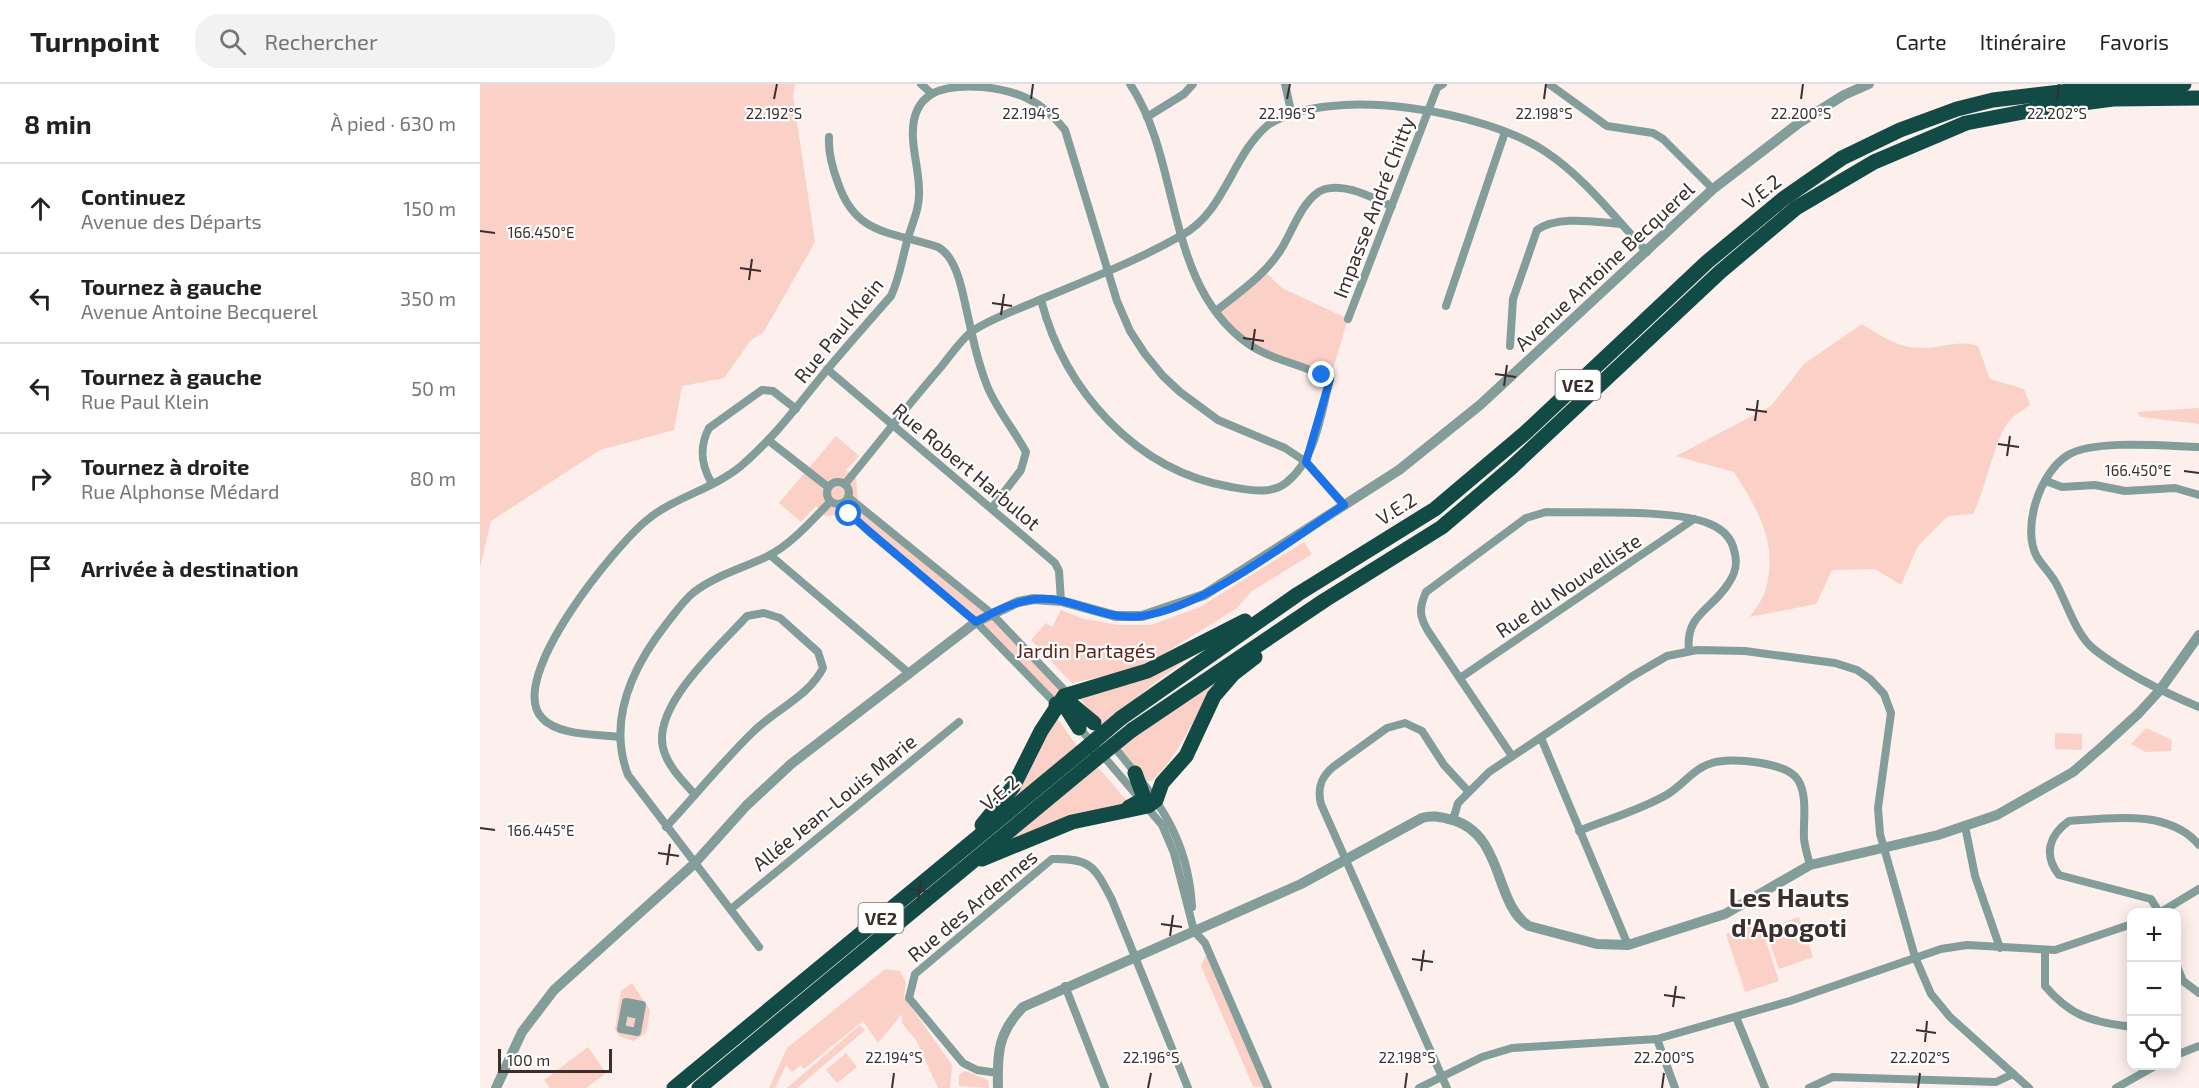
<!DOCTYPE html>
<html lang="fr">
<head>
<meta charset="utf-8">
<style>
  :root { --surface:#fff; --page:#f2f2f2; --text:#222; --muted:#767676; --line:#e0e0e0 }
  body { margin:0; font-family:"Exo 2",sans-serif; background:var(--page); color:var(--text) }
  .controls { position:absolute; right:18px; bottom:18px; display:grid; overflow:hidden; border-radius:12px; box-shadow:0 3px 15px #0003 }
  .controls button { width:54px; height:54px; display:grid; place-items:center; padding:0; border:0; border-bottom:2px solid var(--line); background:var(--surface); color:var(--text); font:30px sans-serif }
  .scale { position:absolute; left:18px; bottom:15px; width:114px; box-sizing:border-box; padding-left:6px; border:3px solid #3b2e2c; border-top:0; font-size:16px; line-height:21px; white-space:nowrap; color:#3b2e2c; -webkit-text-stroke:4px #fff; paint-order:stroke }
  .stop { position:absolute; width:18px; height:18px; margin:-14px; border:4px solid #1a73e8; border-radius:50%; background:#fff }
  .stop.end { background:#1a73e8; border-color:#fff; box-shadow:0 2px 6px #0008 }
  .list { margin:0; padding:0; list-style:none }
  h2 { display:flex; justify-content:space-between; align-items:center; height:78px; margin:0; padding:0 24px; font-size:26px }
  h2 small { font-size:20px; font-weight:400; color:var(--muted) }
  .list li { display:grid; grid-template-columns:39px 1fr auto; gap:18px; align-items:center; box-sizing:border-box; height:90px; padding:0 24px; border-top:2px solid var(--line) }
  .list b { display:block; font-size:22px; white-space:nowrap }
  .list p { margin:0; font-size:20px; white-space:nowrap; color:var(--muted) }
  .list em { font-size:20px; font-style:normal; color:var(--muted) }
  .icon { flex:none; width:33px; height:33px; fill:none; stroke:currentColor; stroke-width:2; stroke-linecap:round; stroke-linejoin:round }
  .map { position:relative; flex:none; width:1719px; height:1004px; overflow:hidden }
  header { display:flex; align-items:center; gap:36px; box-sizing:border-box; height:84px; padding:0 30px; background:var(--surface); border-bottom:2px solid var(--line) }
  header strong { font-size:28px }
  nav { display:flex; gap:33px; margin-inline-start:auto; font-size:21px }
  .search { width:420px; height:54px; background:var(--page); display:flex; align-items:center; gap:15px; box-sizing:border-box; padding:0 21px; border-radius:24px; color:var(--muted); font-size:22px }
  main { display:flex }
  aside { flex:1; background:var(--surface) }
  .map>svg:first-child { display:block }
  .green { fill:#fad0c7 }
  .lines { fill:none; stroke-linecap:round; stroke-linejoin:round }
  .minor { stroke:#829d9a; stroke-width:8 }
  .tertiary { stroke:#829d9a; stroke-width:10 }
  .trunk { stroke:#124a46; stroke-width:15 }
  .trunk-bridge { stroke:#124a46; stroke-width:15 }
  .route { stroke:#1a73e8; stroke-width:8 }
  .ticks { fill:none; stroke:#3b2e2c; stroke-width:2 }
  .labels { text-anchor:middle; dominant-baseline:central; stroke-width:4.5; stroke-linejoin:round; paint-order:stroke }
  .shield { fill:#fff; stroke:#766d6b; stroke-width:1.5 }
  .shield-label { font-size:18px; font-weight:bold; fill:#3b2e2c }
  .street-label { font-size:20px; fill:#3b2e2c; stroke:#fff }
  .park-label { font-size:20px; fill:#632017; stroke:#fff }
  .district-label { font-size:26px; font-weight:bold; fill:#3b2e2c; stroke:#fff }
  .ticks-label { font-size:15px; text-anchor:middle; fill:#3b2e2c; stroke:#fff; stroke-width:4.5; stroke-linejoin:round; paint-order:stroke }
</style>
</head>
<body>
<header>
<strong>Turnpoint</strong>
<div class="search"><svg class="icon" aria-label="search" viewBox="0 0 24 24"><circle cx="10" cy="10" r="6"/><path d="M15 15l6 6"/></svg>Rechercher</div>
<nav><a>Carte</a><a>Itinéraire</a><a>Favoris</a></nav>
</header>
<main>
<aside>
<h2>8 min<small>À pied · 630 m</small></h2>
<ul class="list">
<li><svg class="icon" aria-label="ahead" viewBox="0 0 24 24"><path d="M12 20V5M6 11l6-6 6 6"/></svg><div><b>Continuez</b><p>Avenue des Départs</p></div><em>150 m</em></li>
<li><svg class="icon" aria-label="left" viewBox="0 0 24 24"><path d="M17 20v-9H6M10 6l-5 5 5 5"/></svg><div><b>Tournez à gauche</b><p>Avenue Antoine Becquerel</p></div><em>350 m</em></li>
<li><svg class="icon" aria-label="left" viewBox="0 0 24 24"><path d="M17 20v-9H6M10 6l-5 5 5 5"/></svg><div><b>Tournez à gauche</b><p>Rue Paul Klein</p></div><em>50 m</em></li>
<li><svg class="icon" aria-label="right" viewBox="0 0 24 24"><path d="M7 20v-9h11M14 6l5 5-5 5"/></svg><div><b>Tournez à droite</b><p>Rue Alphonse Médard</p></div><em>80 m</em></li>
<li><svg class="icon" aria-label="arrive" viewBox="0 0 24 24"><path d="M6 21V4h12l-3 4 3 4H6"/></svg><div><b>Arrivée à destination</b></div></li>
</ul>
</aside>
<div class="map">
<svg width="1719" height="1004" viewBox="0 0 1719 1004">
  <rect width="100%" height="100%" fill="#fcefec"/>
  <g class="green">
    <path d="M0,0H315L313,12L335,158L283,249L271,256L244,294L202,302L194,346L120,366L11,437L0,483Z"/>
    <path d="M784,187L802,204L868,235L850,295L780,267L736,227Z"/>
    <path d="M1382,240C1409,257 1423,267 1456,263C1471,261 1483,257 1498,262L1510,295L1544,305L1550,321C1544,326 1536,329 1531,335C1516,348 1505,408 1493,430L1468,432L1438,462L1421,501L1395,485L1352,486L1336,520L1270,533C1275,525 1284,514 1286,505C1298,458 1278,426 1254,388L1196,372L1291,322L1324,280Z"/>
    <path d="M1719,324V340L1661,333L1657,328Z"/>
    <path d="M356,352L379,372L366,386L376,394L378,418L511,529L588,610L576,620L496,538L367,431L345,432L336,422L321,438L299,419Z"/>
    <path d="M824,458L832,470L772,507L757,524L680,572L648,587L592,599L551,556L566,539L572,543L581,526L604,535L638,541H671L720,523Z"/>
    <path d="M733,557L673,600L623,642L599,614Z"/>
    <path d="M748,586C715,621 708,664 671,697H667L639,662Z"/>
    <path d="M577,634L597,662L527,720L565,643Z"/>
    <path d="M1666,644L1692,656L1691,667L1666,668L1651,660Z"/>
    <path d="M1575,649L1602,650V666L1575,665Z"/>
    <path d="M617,682L646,716L645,721L526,758Z"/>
    <path d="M1319,833L1333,873L1299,885L1285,845Z"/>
    <path d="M1280,839L1299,897L1265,908L1246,850Z"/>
    <path d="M728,867L788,1004L773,1002L721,882Z"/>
    <path d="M405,885L420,887L426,899L424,913L472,981L470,1004H458L436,956L422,939V930L398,959L383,937L324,985L321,981L312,988L306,981L295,1004H289L307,964Z"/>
    <path d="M152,899L170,926L166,949L153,957L139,952L135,945L141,907Z"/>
    <path d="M380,941L385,946L317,1004H307Z"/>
    <path d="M108,963L126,989L106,1004H70L64,996Z"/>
    <path d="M366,969L377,983L357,999L346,986Z"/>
    <path d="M485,987L508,996L509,1004L479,1002V991Z"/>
  </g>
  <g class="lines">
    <g class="minor">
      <path d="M441,0L450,8"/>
      <path d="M805,0L811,27"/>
      <path d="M1069,0L1127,42L1173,49L1183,55L1233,105"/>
      <path d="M667,33L704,10L713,0"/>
      <path d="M349,53C348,69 352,83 358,99C376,152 411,147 458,163C472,171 478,190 482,206C490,239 495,272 508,304C518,327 534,346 546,368L541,386L512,424"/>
      <path d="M561,216C585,307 656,387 751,403C769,406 792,411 807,398C836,375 841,329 850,295C824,280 792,277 767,259C684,199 702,78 650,0"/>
      <path d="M966,222L1025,48"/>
      <path d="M736,227C758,209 784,192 800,167C812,149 823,112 845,105C867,99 892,114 912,122"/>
      <path d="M868,235L957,4L963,0"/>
      <path d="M1030,262L1033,215L1057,146C1077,131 1116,138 1141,140"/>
      <path d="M347,285L575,479L579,487L581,517"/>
      <path d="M288,356L348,403"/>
      <path d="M1719,363C1686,362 1615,355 1588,371C1560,388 1541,444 1557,473C1564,484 1573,492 1578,503C1588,523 1597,552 1615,566C1646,590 1683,608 1719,623"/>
      <path d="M1566,397L1582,403L1615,401L1645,407L1695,404L1719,411"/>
      <circle cx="358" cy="409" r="11"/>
      <path d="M231,398C221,380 219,363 229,344L282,306L293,307L316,325"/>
      <path d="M365,400C397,361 428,321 461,283C470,272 480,257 491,248C511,234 537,226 559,216C607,196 657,177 702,151C745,128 752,71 788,41C850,0 1006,27 1066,68C1105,94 1135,134 1167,168"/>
      <path d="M368,413L511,529L591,613"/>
      <path d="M361,420L388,447L496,538L577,621"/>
      <path d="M290,471L430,590"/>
      <path d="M980,594L1214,435"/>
      <path d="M597,641L682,741L694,769L714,847L725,859L788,1004"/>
      <path d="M140,653C118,650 78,652 62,634C25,595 136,461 167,436C195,413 233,405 261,382C294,354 319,320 346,287C367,262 389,237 411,212C420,193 422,174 428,154C433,137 440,124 439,106C439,89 434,72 433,55C430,8 462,0 503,3C539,7 562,17 585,46L637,217L650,247L665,270L683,292L700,308L738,336L805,364L826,378L864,421"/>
      <path d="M1061,654L1148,861"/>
      <path d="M631,659C675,713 708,750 712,823"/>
      <path d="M1032,672L948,547C939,532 939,524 946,508L1046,434L1066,428C1106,429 1197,425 1230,440C1242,445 1251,453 1254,466C1258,479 1256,489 1248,500C1231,527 1205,530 1209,567"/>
      <path d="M973,736L978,719L1009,688L1151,593L1187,572L1217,566L1265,567L1355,579L1377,586L1390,595L1404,610L1411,629L1398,724L1400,750L1435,873L1451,910L1470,933L1549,1004"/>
      <path d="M1485,742L1495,792L1520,864"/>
      <path d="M186,743C215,712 242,678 273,648C295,626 329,612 343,584L338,568L300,534L284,529L267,532C240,562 166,626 185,670C191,686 205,699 215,711"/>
      <path d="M1099,747C1128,735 1161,726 1188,710C1204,700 1214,684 1232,679C1251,673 1307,678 1318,696C1328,712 1323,737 1324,755C1325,764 1328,773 1330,781"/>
      <path d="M251,825L479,638"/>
      <path d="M1679,828L1671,815L1579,791C1563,771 1569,751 1589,737C1631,734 1689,725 1719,761"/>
      <path d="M1681,828L1719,805"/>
      <path d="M279,863L148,691C127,636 153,582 187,539C196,528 203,517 214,508C236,491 264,484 288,472C312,460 332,436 350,418"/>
      <path d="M1565,867V902C1592,934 1612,937 1652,943"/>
      <path d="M1696,880L1703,897L1719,909"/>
      <path d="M585,902L625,1004"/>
      <path d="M146,918L162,921L157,948L141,945Z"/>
      <path d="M151,925L155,926L154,930L150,929Z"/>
      <path d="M1256,933L1285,1004"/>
      <path d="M1177,955L1195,1004"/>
      <path d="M1696,971L1719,962"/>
      <path d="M518,989L497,986L483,979L429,914L435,890L572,775C611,774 615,783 632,816L708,1004"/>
      <path d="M939,1004L1002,973L1032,964L1177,955L1310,917L1461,865L1487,861L1575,866L1652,840"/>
      <path d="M967,1004L841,720C837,704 841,693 853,683L907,644L925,639L942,647L964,681L988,707"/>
      <path d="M1329,1004L1353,993L1516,998L1533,990"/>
      <path d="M1636,1004L1675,982"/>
    </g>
    <g class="tertiary">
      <path d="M16,1004L42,948L74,906L214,780L266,722L311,680L496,538L538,518L554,515L581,517L636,532H662L724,511L919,386L1000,321L1233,105L1319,39L1364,11L1389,0"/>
      <path d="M518,1004C517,969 518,949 543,923L821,800L942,734C952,731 960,733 969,735C1025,748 1013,820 1049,842L1117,860L1148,861L1245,830L1330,781L1458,751L1517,731L1593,688L1623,662L1659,629L1680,606L1719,551"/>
    </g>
    <g class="trunk">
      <path d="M587,616V625L599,644"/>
      <path d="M576,620H591L614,639"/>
      <path d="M641,634L818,510L955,425L1045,349L1227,178L1303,115L1362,74L1420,46L1477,25L1513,16L1640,1L1704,0"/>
      <path d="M652,646L845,516L962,443L1031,384L1240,188L1316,124L1394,78L1486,39L1564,24L1633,15L1719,14"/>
      <path d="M649,723L662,716L663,711L655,689"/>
      <path d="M502,741L533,703L561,647L584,612L667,587L765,537"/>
      <path d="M502,775L592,738L668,722L676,716L682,699L706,672L734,612L753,590L775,573"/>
      <path d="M194,1004L607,663"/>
      <path d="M219,1004L616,675"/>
    </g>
    <g class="trunk-bridge">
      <path d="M607,663L641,634"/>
      <path d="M616,675L652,646"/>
    </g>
  </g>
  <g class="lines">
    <path class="route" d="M369,430L496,538C522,523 551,509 582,517C609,523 633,536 662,532C724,524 810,456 864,421L826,378L850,295L842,291"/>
  </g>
  <path class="ticks" d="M294,15L297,0M551,15L553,0M807,15L810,0M1064,15L1066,0M1321,15L1323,0M1577,15L1579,0M0,147L15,149M260,184L281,187M269,196L272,175M512,219L532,222M521,231L524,210M763,254L784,257M772,266L775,245M1015,290L1036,293M1024,302L1027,281M1266,325L1287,328M1275,337L1278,316M1518,360L1539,363M1527,372L1530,352M1704,387L1719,389M0,744L15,746M178,769L199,772M187,781L190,760M429,805L450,808M438,817L441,796M681,840L702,843M690,852L693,831M932,875L953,878M941,887L944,866M1184,911L1205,914M1193,923L1196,902M1436,946L1456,949M1445,958L1447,937M412,1004L414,989M668,1004L671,989M925,1004L927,989M1182,1004L1184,989M1438,1004L1440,989"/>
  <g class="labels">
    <g class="shield">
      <rect x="1075.5" y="286" width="45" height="30" rx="4.5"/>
      <rect x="378.5" y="819" width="45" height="30" rx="4.5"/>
    </g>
    <g class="shield-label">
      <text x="1098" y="301">VE2</text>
      <text x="401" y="834">VE2</text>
    </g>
    <g class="street-label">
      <text transform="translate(1281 107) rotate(-38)">V.E.2</text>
      <text transform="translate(893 123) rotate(-69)">Impasse André Chitty</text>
      <text transform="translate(1124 182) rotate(-43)">Avenue Antoine Becquerel</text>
      <text transform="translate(358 246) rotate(-51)">Rue Paul Klein</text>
      <text transform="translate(487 382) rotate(40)">Rue Robert Harbulot</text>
      <text transform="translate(916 424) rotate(-32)">V.E.2</text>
      <text transform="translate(1088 501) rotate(-34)">Rue du Nouvelliste</text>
      <text transform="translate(519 708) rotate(-40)">V.E.2</text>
      <text transform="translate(354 718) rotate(-39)">Allée Jean-Louis Marie</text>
      <text transform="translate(492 821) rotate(-40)">Rue des Ardennes</text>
    </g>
    <g class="park-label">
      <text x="606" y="566">Jardin Partagés</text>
    </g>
    <g class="district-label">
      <text x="1309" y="812">Les Hauts<tspan x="1309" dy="30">d'Apogoti</tspan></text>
    </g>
  </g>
  <g class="ticks-label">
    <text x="294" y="35">22.192°S</text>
    <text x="551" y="35">22.194°S</text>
    <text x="807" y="35">22.196°S</text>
    <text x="1064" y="35">22.198°S</text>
    <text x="1321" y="35">22.200°S</text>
    <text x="1577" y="35">22.202°S</text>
    <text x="61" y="154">166.450°E</text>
    <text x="1658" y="392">166.450°E</text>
    <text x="61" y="752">166.445°E</text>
    <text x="414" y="979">22.194°S</text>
    <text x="671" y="979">22.196°S</text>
    <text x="927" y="979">22.198°S</text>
    <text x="1184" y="979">22.200°S</text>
    <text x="1440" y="979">22.202°S</text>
  </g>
</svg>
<div class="controls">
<button>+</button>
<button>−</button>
<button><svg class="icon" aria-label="locate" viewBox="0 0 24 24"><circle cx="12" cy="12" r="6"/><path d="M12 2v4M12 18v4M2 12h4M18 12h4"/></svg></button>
</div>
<div class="scale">100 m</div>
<div class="stop" style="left:369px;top:430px"></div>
<div class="stop end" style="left:842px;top:291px"></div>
</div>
</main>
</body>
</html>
